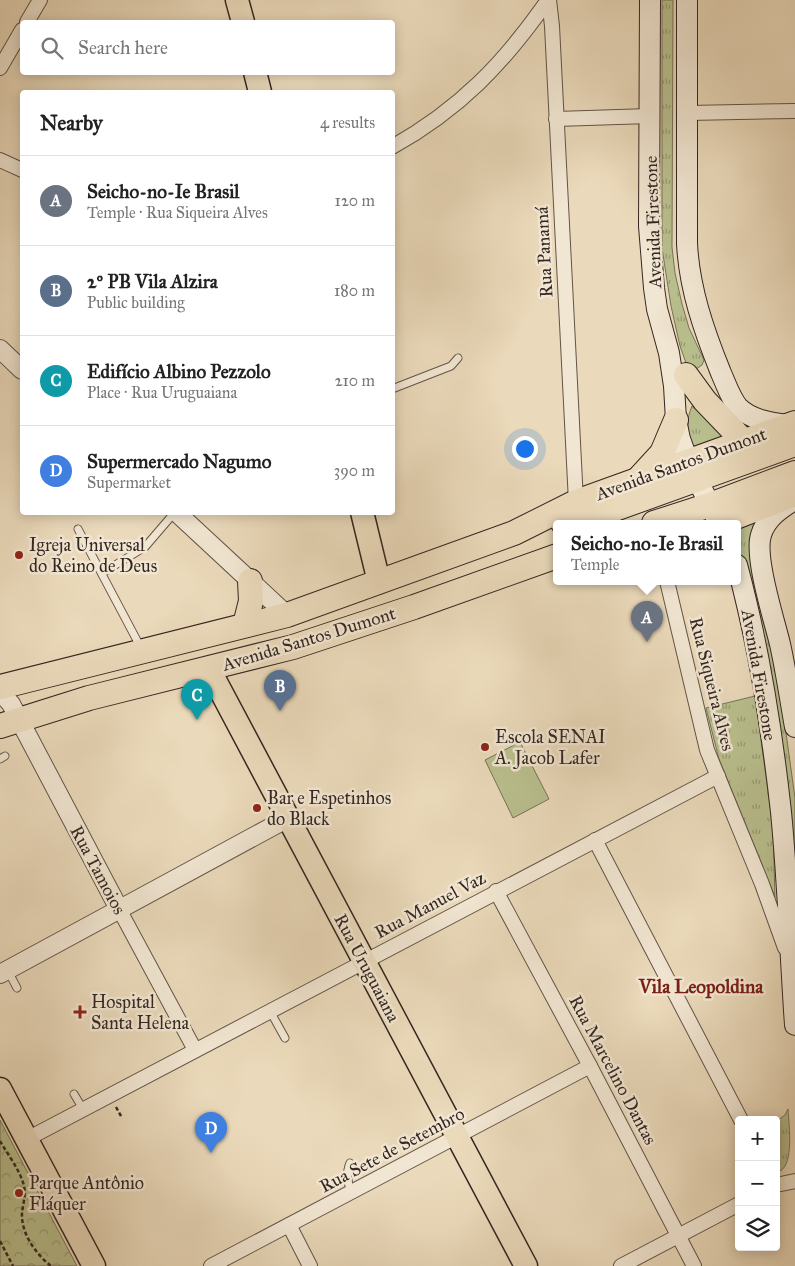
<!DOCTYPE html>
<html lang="en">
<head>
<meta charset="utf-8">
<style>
  :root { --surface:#fff; --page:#f2f2f2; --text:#222; --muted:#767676; --line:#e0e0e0; --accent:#8f2418 }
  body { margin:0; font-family:"IM FELL Great Primer",serif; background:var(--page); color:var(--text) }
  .controls { position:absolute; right:15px; bottom:15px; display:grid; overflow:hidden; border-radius:5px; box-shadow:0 2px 12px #0003 }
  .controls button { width:45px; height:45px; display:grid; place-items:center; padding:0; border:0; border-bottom:1px solid var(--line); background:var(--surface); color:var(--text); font:25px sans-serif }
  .you { position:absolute; left:524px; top:448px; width:18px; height:18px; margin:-12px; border:4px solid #fff; border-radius:50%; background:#1a73e8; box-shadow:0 0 0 8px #1a73e833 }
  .badge { display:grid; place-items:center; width:32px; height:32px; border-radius:50%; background:var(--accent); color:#fff; font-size:16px; font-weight:700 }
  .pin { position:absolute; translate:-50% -41px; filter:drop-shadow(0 1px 2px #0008) }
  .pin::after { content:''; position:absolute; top:26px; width:18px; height:15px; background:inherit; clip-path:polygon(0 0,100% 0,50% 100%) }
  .popup { position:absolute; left:553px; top:520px; width:188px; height:65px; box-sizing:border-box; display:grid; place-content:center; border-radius:5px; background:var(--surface); filter:drop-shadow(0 1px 4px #0005); font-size:16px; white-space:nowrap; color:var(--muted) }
  .popup b { font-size:19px; color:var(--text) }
  .popup::after { content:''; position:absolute; left:50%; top:100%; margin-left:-10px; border:10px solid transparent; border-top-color:var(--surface) }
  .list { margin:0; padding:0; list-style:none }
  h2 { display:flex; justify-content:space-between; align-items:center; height:65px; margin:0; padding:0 20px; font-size:21px }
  h2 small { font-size:16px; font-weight:400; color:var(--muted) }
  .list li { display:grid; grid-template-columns:32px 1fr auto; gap:15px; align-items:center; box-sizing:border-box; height:90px; padding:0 20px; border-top:1px solid var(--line) }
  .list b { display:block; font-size:19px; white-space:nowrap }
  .list p { margin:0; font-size:16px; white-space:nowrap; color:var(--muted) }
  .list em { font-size:16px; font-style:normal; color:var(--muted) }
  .icon { flex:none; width:28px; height:28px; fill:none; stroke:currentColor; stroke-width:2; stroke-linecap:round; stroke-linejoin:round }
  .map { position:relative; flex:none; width:795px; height:1266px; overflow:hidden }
  .search { position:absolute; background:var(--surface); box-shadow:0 2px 12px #0003; left:20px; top:20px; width:375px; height:55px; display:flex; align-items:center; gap:12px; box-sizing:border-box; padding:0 18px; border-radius:5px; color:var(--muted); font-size:19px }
  .panel { position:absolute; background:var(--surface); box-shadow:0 2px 12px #0003; left:20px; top:90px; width:375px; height:425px; border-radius:5px }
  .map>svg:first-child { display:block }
  .grass { fill:url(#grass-tufts); stroke:#767358 }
  .forest { fill:url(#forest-crowns); stroke:#767358 }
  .garden { fill:#b9bf8e; stroke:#767358 }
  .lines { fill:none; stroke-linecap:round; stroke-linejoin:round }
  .service-casing { stroke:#625448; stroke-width:9 }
  .minor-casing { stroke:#625448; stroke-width:16 }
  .tertiary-casing { stroke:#625448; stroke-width:20 }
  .secondary-casing { stroke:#342722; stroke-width:22 }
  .primary-casing { stroke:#342722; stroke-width:25 }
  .trunk-casing { stroke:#342722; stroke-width:26 }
  .path { stroke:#342722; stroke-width:2.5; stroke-dasharray:4 2.5; stroke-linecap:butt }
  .service { stroke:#f1e6d2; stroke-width:7 }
  .minor { stroke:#f1e6d2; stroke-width:14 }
  .tertiary { stroke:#f1e6d2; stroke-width:18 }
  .secondary { stroke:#f1e6d2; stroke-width:20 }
  .primary { stroke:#ead9ba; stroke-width:22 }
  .trunk { stroke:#ead9ba; stroke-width:24 }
  .poi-dot { fill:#8f2418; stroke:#f1e6d2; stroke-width:2 }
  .labels { text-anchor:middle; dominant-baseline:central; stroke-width:5; stroke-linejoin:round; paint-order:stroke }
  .street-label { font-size:18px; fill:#342722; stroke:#f1e6d2 }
  .poi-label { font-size:18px; fill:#342722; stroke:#f1e6d2; text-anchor:start }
  .neighbourhood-label { font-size:19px; font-weight:bold; fill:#7a1f14; stroke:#f1e6d2 }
</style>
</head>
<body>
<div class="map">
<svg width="795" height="1266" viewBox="0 0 795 1266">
  <defs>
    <pattern id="grass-tufts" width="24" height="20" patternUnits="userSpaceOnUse" patternTransform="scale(1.25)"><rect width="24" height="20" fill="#b9bf8e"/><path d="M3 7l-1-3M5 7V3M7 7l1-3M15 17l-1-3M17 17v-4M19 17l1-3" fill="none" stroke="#979b74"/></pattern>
    <pattern id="forest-crowns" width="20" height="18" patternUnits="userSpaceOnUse" patternTransform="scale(1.25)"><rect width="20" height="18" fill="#b9bf8e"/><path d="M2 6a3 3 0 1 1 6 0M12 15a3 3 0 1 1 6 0" fill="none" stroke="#979b74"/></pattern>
  </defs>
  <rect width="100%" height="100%" fill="#ead9ba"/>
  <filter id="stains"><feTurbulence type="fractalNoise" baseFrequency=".004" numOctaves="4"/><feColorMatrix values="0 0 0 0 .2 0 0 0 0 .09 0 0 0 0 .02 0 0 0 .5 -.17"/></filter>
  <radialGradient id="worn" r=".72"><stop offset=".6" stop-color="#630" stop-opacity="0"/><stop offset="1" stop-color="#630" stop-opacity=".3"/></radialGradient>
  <g class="grass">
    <path d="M662,0H673L672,247L675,273L682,304L689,328L704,360L702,365L696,369L689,368L686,363L680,346L671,306L662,248Z"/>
    <path d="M692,406L703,414L725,437L693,451C688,436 685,421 692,406Z"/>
    <path d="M758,517L767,622L782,704L795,798V880L749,585L737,541V524Z"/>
    <path d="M755,696L773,828L775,897L719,759L706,708Z"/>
    <path d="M788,1109C789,1125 795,1171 776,1172V1122L785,1115Z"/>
  </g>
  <path class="forest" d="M0,1120L77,1266H0Z"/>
  <path class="garden" d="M520,742L549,799L513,818L485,760Z"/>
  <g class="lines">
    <defs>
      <g id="service">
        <path d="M392,389L451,366L458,358"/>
        <path d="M78,529L141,648"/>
        <path d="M102,573L145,547L175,512"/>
        <path d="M0,759L5,756"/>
        <path d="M8,971L17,988"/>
        <path d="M270,1011L285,1038"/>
        <path d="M74,1094L83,1109"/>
        <path d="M350,1163C346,1172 347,1184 352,1192"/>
      </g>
      <g id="minor">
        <path d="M549,0L552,26L576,502"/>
        <path d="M27,22L40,0"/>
        <path d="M0,68L22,30"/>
        <path d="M688,113L795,111"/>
        <path d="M556,119L650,116"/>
        <path d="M392,147C460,109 504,63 548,0"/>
        <path d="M0,160L22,170"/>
        <path d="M667,581L707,750L762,884L785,948"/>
        <path d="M595,840L741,1120"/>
        <path d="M496,891L590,1066L694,1266"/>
        <path d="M119,909L195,1050"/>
        <path d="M27,1139L718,776"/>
        <path d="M776,1185L795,1181"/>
        <path d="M289,1225L310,1266"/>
        <path d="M211,1266L590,1066"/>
        <path d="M621,1266L739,1204"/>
      </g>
      <g id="tertiary">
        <path d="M0,349L22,370"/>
        <path d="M176,512L287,615"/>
        <path d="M0,691L11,704L119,909"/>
        <path d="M0,974L288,818"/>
      </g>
      <g id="secondary">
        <path d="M650,0L649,226L654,288L657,309L669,353L674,386L676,420L680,439L688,461L717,519"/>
        <path d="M687,0V243C689,288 704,331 721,373C726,384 730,397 738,407C751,420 771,423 788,425"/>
        <path d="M794,500C780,509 766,518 761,535C754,557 774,619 780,644C786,671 790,699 795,727"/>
        <path d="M737,565C759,646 772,730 781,812C788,883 790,954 795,1025"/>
      </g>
      <g id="primary">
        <path d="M237,0L243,22"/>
        <path d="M255,72L260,92"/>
        <path d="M362,512L379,582"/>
        <path d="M209,669L526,1266"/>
        <path d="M0,1089L94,1266"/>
      </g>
      <g id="trunk">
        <path d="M686,375L705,401L753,451"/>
        <path d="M640,477L662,453L676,420"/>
        <path d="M563,523L580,520L612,510L795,444"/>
        <path d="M654,523L710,505L795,473"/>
        <path d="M720,523L795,494"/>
        <path d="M245,625L251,601L250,581"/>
        <path d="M0,687L287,615L514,533L576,502L795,423"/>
        <path d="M0,726L89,698L293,647L414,607L557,556"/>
      </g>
    </defs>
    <use href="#service" class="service-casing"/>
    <use href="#minor" class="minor-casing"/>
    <use href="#tertiary" class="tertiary-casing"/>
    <use href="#secondary" class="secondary-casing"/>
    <use href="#primary" class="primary-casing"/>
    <use href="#trunk" class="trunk-casing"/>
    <g class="path">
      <path d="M116,1107L122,1118"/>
      <path d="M0,1141C8,1155 20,1170 24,1186C26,1195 23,1204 22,1213C21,1234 36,1254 51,1266"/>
      <path d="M0,1241L13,1266"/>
    </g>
    <use href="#service" class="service"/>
    <use href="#minor" class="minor"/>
    <use href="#tertiary" class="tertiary"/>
    <use href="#secondary" class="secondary"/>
    <use href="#primary" class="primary"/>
    <use href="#trunk" class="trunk"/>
  </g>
  <g class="poi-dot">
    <circle cx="19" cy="555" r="5"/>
    <circle cx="485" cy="747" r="5"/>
    <circle cx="257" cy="808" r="5"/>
    <path d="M77.5 1004.5h5v5h5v5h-5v5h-5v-5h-5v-5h5z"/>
    <circle cx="19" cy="1193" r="5"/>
  </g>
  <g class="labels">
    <g class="street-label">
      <text transform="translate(653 222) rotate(-92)">Avenida Firestone</text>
      <text transform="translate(544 252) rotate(-93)">Rua Panamá</text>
      <text transform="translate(681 464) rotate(-20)">Avenida Santos Dumont</text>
      <text transform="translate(309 639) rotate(-17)">Avenida Santos Dumont</text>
      <text transform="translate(759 675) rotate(80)">Avenida Firestone</text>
      <text transform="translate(712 684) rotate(76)">Rua Siqueira Alves</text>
      <text transform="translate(98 870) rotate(62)">Rua Tamoios</text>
      <text transform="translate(430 905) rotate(-28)">Rua Manuel Vaz</text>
      <text transform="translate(367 968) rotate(62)">Rua Uruguaiana</text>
      <text transform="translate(613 1070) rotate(62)">Rua Marcelino Dantas</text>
      <text transform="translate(392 1150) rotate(-28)">Rua Sete de Setembro</text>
    </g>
    <g class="poi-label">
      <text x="29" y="545">Igreja Universal<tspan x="29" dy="21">do Reino de Deus</tspan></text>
      <text x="495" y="737">Escola SENAI<tspan x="495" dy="21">A. Jacob Lafer</tspan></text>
      <text x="267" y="798">Bar e Espetinhos<tspan x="267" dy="21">do Black</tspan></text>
      <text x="91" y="1002">Hospital<tspan x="91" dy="21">Santa Helena</tspan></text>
      <text x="29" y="1183">Parque Antônio<tspan x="29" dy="21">Fláquer</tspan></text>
    </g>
    <g class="neighbourhood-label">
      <text x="701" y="986">Vila Leopoldina</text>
    </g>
  </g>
  <rect width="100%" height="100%" filter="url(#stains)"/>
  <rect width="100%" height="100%" fill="url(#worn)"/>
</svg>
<div class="controls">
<button>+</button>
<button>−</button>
<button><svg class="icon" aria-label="layers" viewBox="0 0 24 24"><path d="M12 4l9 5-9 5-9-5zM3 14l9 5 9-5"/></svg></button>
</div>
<div class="you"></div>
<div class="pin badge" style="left:647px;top:642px;background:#6b7280">A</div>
<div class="popup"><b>Seicho-no-Ie Brasil</b>Temple</div>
<div class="pin badge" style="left:280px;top:711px;background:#5c6f8a">B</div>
<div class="pin badge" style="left:197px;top:720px;background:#0f9aa8">C</div>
<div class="pin badge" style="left:211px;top:1153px;background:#3f7fe0">D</div>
<div class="search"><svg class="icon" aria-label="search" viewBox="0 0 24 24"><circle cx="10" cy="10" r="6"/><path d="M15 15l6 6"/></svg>Search here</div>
<section class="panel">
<h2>Nearby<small>4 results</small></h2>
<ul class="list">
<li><span class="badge" style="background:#6b7280">A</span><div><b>Seicho-no-Ie Brasil</b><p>Temple · Rua Siqueira Alves</p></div><em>120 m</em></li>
<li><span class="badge" style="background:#5c6f8a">B</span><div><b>2º PB Vila Alzira</b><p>Public building</p></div><em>180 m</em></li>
<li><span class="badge" style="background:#0f9aa8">C</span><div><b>Edifício Albino Pezzolo</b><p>Place · Rua Uruguaiana</p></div><em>210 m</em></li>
<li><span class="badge" style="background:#3f7fe0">D</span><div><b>Supermercado Nagumo</b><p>Supermarket</p></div><em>390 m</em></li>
</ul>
</section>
</div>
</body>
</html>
